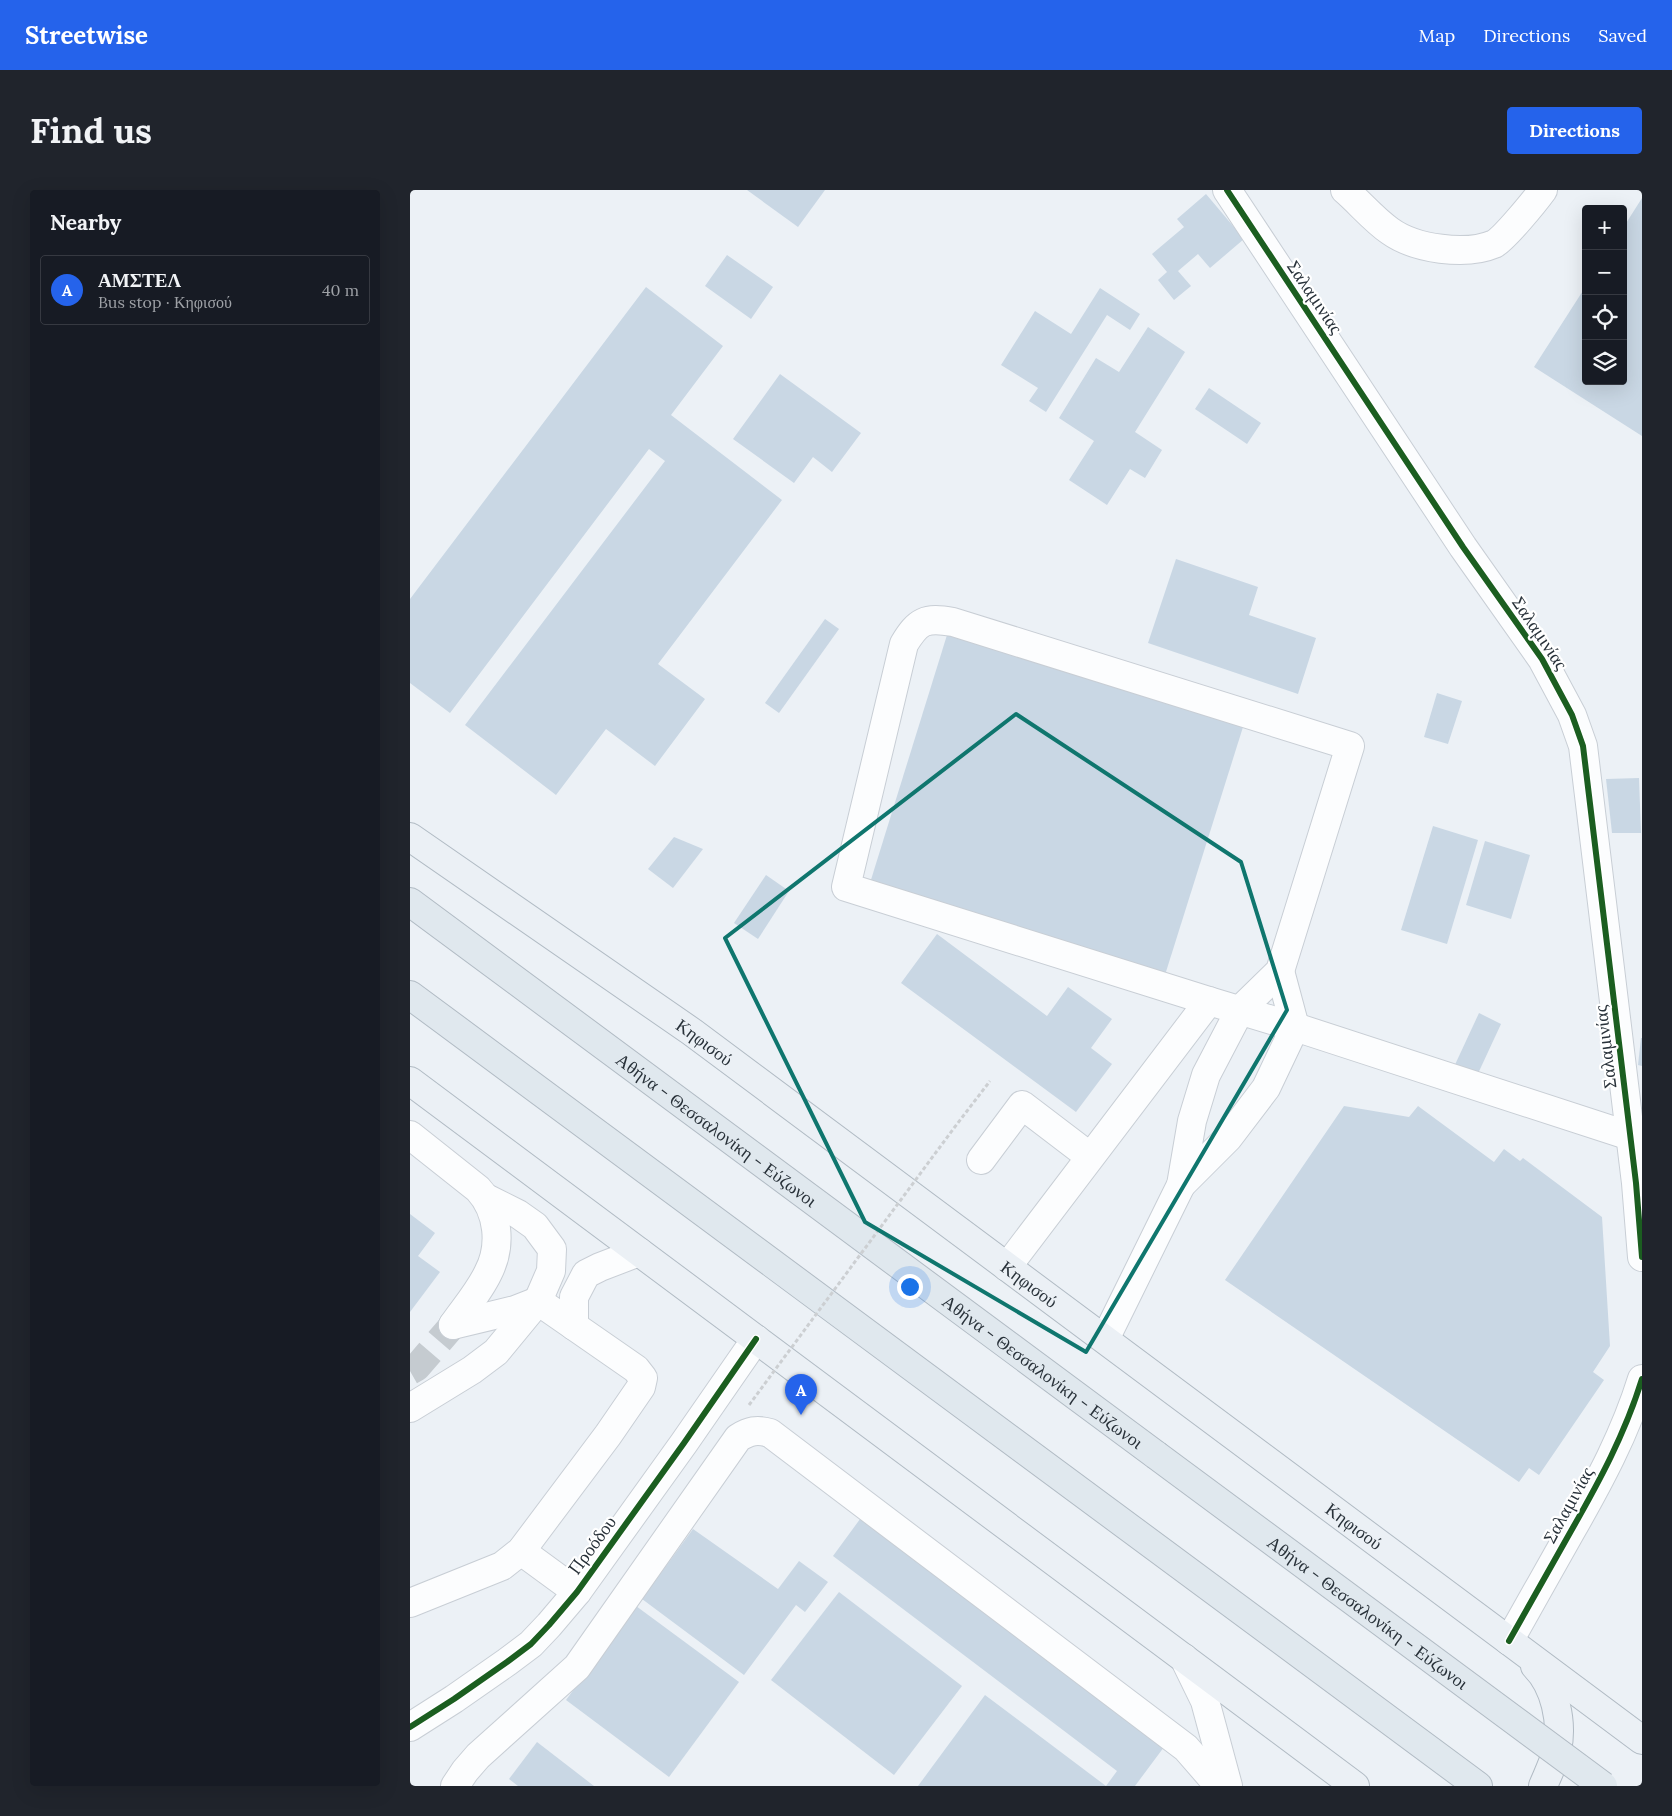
<!DOCTYPE html>
<html lang="en">
<head>
<meta charset="utf-8">
<style>
  :root { --surface:#171b24; --page:#20242c; --text:#f1f3f6; --muted:#9ea1a6; --line:#363941; --accent:#2563eb }
  body { margin:0; font-family:Lora,serif; background:var(--page); color:var(--text) }
  .controls { position:absolute; right:15px; top:15px; display:grid; overflow:hidden; border-radius:5px; box-shadow:0 5px 20px #0002 }
  .controls button { width:45px; height:45px; display:grid; place-items:center; padding:0; border:0; border-bottom:1px solid var(--line); background:var(--surface); color:var(--text); font:25px sans-serif }
  .you { position:absolute; left:499px; top:1096px; width:18px; height:18px; margin:-12px; border:4px solid #fff; border-radius:50%; background:#1a73e8; box-shadow:0 0 0 8px #1a73e833 }
  .badge { display:grid; place-items:center; width:32px; height:32px; border-radius:50%; background:var(--accent); color:#fff; font-size:16px; font-weight:700 }
  .pin { position:absolute; translate:-50% -41px; filter:drop-shadow(0 1px 2px #0008) }
  .pin::after { content:''; position:absolute; top:26px; width:18px; height:15px; background:inherit; clip-path:polygon(0 0,100% 0,50% 100%) }
  .list { margin:0; padding:0; list-style:none }
  h2 { display:flex; justify-content:space-between; align-items:center; height:65px; margin:0; padding:0 20px; font-size:21px }
  h2 small { font-size:16px; font-weight:400; color:var(--muted) }
  .list li { display:grid; grid-template-columns:32px 1fr auto; gap:15px; align-items:center; box-sizing:border-box; height:70px; margin:0 10px 10px; padding:0 10px; border:1px solid var(--line); border-radius:5px }
  .list b { display:block; font-size:19px; white-space:nowrap }
  .list p { margin:0; font-size:16px; white-space:nowrap; color:var(--muted) }
  .list em { font-size:16px; font-style:normal; color:var(--muted) }
  .icon { flex:none; width:28px; height:28px; fill:none; stroke:currentColor; stroke-width:2; stroke-linecap:round; stroke-linejoin:round }
  .map { position:relative; flex:none; width:1232px; height:1596px; overflow:hidden; border-radius:5px }
  header { display:flex; align-items:center; gap:30px; box-sizing:border-box; height:70px; padding:0 25px; background:var(--accent); color:#fff }
  header strong { font-size:24px }
  nav { display:flex; gap:28px; margin-inline-start:auto; font-size:18px }
  .intro { display:flex; align-items:center; justify-content:space-between; box-sizing:border-box; height:120px; padding:0 30px }
  h1 { margin:0; font-size:35px }
  .button { padding:12px 22px; border-radius:5px; background:var(--accent); color:#fff; font-size:18px; font-weight:700 }
  main { display:flex; gap:30px; padding:0 30px }
  aside { flex:1; background:var(--surface); border-radius:5px; box-shadow:0 5px 20px #0002 }
  .map>svg:first-child { display:block }
  .building { fill:#c9d7e4 }
  .lines { fill:none; stroke-linecap:round; stroke-linejoin:round }
  .minor-tunnel { stroke:#c5cbd0; stroke-width:28; stroke-dasharray:28 14; stroke-linecap:butt }
  .minor-casing { stroke:#c8ced5; stroke-width:30 }
  .major-casing { stroke:#b1bbc4; stroke-width:30 }
  .highway-casing { stroke:#b1bbc4; stroke-width:30 }
  .path { stroke:#cccfd2; stroke-width:3; stroke-dasharray:4 2.5; stroke-linecap:butt }
  .minor { stroke:#fcfdfe; stroke-width:28 }
  .major { stroke:#ebf0f5; stroke-width:28 }
  .highway { stroke:#e0e8ee; stroke-width:28 }
  .highway-bridge-casing { stroke:#b1bbc4; stroke-width:30; stroke-linecap:butt }
  .path-bridge { stroke:#cccfd2; stroke-width:3; stroke-dasharray:4 2.5; stroke-linecap:butt }
  .highway-bridge { stroke:#e0e8ee; stroke-width:28 }
  .cycleway-casing { stroke:#fff; stroke-width:9 }
  .cycleway { stroke:#1b5e20; stroke-width:6 }
  .marked { fill:none; stroke:#0f766e; stroke-width:4; stroke-linejoin:round }
  .labels { text-anchor:middle; dominant-baseline:central; stroke-width:4.5; stroke-linejoin:round; paint-order:stroke }
  .street-label { font-size:18px; fill:#29323a; stroke:#fff }
</style>
</head>
<body>
<header>
<strong>Streetwise</strong>
<nav><a>Map</a><a>Directions</a><a>Saved</a></nav>
</header>
<div class="intro"><h1>Find us</h1><a class="button">Directions</a></div>
<main>
<aside>
<h2>Nearby<small></small></h2>
<ul class="list">
<li><span class="badge">A</span><div><b>ΑΜΣΤΕΛ</b><p>Bus stop · Κηφισού</p></div><em>40 m</em></li>
</ul>
</aside>
<div class="map">
<svg width="1232" height="1596" viewBox="0 0 1232 1596">
  <rect width="100%" height="100%" fill="#ecf1f6"/>
  <g class="building">
    <path d="M337,0H415L388,37Z"/>
    <path d="M796,4L834,49L800,78L788,64L768,81L781,96L764,110L748,90L757,82L742,64L774,37L767,29Z"/>
    <path d="M1232,8V246L1124,177L1176,96V191H1213V38Z"/>
    <path d="M317,65L363,97L341,129L295,96Z"/>
    <path d="M236,97L313,156L261,225L372,310L248,474L295,509L245,576L196,539L146,605L55,535L255,271L239,259L40,523L0,493V409Z"/>
    <path d="M690,98L730,124L720,140L697,125L636,222L619,211L628,198L591,175L625,121L661,144Z"/>
    <path d="M738,137L775,162L725,242L752,260L735,288L720,279L697,315L659,290L684,251L649,228L686,168L709,182Z"/>
    <path d="M370,184L451,243L422,282L403,267L384,293L323,249Z"/>
    <path d="M799,198L851,233L837,254L785,219Z"/>
    <path d="M766,369L848,397L839,425L906,448L888,504L738,453Z"/>
    <path d="M415,429L429,439L369,523L355,513Z"/>
    <path d="M537,445L833,537L755,785L460,693Z"/>
    <path d="M1027,503L1052,511L1038,554L1014,547Z"/>
    <path d="M1229,588L1231,643H1202L1196,589Z"/>
    <path d="M1023,636L1068,650L1037,754L991,740Z"/>
    <path d="M264,647L293,659L263,698L238,679Z"/>
    <path d="M1075,651L1120,665L1101,729L1056,715Z"/>
    <path d="M356,685L379,701L348,749L324,733Z"/>
    <path d="M527,744L637,826L658,797L702,829L681,858L702,874L666,922L491,793Z"/>
    <path d="M1069,823L1091,834L1065,890L1043,879Z"/>
    <path d="M1231,848H1232V876L1228,875Z"/>
    <path d="M934,916L999,927L1008,916L1084,972L1094,959L1110,971L1113,968L1192,1027L1200,1156L1183,1182L1194,1190L1129,1285L1119,1278L1109,1292L815,1090Z"/>
    <path d="M0,1024L25,1043L8,1066L30,1082L0,1122Z"/>
    <path d="M453,1325L757,1553L725,1596H508L575,1505L696,1596L707,1581L423,1366Z"/>
    <path d="M283,1339L368,1399L389,1371L418,1392L395,1422L386,1415L334,1485L232,1409Z"/>
    <path d="M429,1402L552,1496L484,1585L361,1490Z"/>
    <path d="M226,1416L329,1492L259,1587L156,1510Z"/>
    <path d="M127,1552L184,1596H108L99,1589Z"/>
  </g>
  <g class="lines">
    <path class="minor-tunnel" d="M0,1181L7,1177L43,1135"/>
    <defs>
      <g id="minor">
        <path d="M817,0L1053,357L1132,469L1162,525L1173,556L1226,993L1232,1067"/>
        <path d="M935,0C950,13 964,30 980,41C1005,59 1056,66 1084,54C1094,49 1125,11 1133,0"/>
        <path d="M0,945L68,999C89,1022 92,1056 78,1083C69,1102 54,1119 43,1135"/>
        <path d="M571,970L612,915L679,966"/>
        <path d="M771,995L818,948L856,898L885,837L870,781"/>
        <path d="M597,1077L799,811"/>
        <path d="M43,1135L105,1120L128,1111"/>
        <path d="M164,1136V1107L176,1084L190,1077L229,1062"/>
        <path d="M695,1149L771,995L782,931L796,885L830,820L870,781L940,556L543,432C515,427 508,431 494,454L436,697L799,811L885,837L1220,946"/>
        <path d="M0,1218L62,1180L86,1162L128,1111L141,1081L142,1059L125,1036L108,1024L76,1008"/>
        <path d="M111,1361L167,1402"/>
        <path d="M0,1413L92,1376L111,1361L198,1245L231,1197L233,1188L226,1179L128,1111"/>
        <path d="M1099,1451C1120,1414 1140,1378 1161,1341C1189,1292 1215,1244 1232,1189"/>
        <path d="M774,1468L795,1511L818,1596"/>
        <path d="M0,1537L44,1509L97,1472L121,1454L139,1435L167,1402L274,1253L346,1149"/>
        <path d="M45,1596L55,1581L68,1566L167,1477L328,1248C339,1241 347,1239 360,1243L776,1558L809,1596"/>
      </g>
      <g id="major">
        <path id="s1" d="M0,647L282,842L1232,1550"/>
        <path d="M0,891L945,1596"/>
        <path d="M1125,1476C1145,1496 1153,1532 1147,1560C1144,1572 1138,1584 1133,1596"/>
      </g>
      <g id="highway">
        <path id="s2" d="M0,712L746,1265"/>
        <path d="M0,805L1068,1596"/>
      </g>
    </defs>
    <use href="#minor" class="minor-casing"/>
    <use href="#major" class="major-casing"/>
    <use href="#highway" class="highway-casing"/>
    <path class="path" d="M544,938L580,891"/>
    <use href="#minor" class="minor"/>
    <use href="#major" class="major"/>
    <use href="#highway" class="highway"/>
    <defs>
      <g id="highway-bridge">
        <path id="s3" d="M746,1265L1193,1596"/>
      </g>
    </defs>
    <use href="#highway-bridge" class="highway-bridge-casing"/>
    <path class="path-bridge" d="M339,1215L544,938"/>
    <use href="#highway-bridge" class="highway-bridge"/>
    <defs>
      <g id="cycleway">
        <path d="M817,0L1053,357L1132,469L1162,525L1173,556L1226,993L1232,1067"/>
        <path d="M1099,1451C1120,1414 1140,1378 1161,1341C1189,1292 1215,1244 1232,1189"/>
        <path d="M0,1537L44,1509L97,1472L121,1454L139,1435L167,1402L274,1253L346,1149"/>
      </g>
    </defs>
    <use href="#cycleway" class="cycleway-casing"/>
    <use href="#cycleway" class="cycleway"/>
  </g>
  <path class="marked" d="M606,524L831,672L877,820L676,1162L455,1032L315,748Z"/>
  <g class="labels">
    <g class="street-label">
      <text transform="translate(905 107) rotate(56)">Σαλαμινίας</text>
      <text transform="translate(1130 443) rotate(56)">Σαλαμινίας</text>
      <text stroke="none"><textPath href="#s1" startOffset="359">Κηφισού</textPath></text>
      <text transform="translate(1195 857) rotate(-97)">Σαλαμινίας</text>
      <text stroke="none"><textPath href="#s2" startOffset="382">Αθήνα - Θεσσαλονίκη - Εύζωνοι</textPath></text>
      <text stroke="none"><textPath href="#s1" startOffset="764">Κηφισού</textPath></text>
      <text stroke="none"><textPath href="#s2" startOffset="788">Αθήνα - Θεσσαλονίκη - Εύζωνοι</textPath></text>
      <text transform="translate(1158 1315) rotate(-61)">Σαλαμινίας</text>
      <text stroke="none"><textPath href="#s1" startOffset="1169">Κηφισού</textPath></text>
      <text transform="translate(182 1355) rotate(-54)">Προόδου</text>
      <text stroke="none"><textPath href="#s3" startOffset="264">Αθήνα - Θεσσαλονίκη - Εύζωνοι</textPath></text>
    </g>
  </g>
</svg>
<div class="controls">
<button>+</button>
<button>−</button>
<button><svg class="icon" aria-label="locate" viewBox="0 0 24 24"><circle cx="12" cy="12" r="6"/><path d="M12 2v4M12 18v4M2 12h4M18 12h4"/></svg></button>
<button><svg class="icon" aria-label="layers" viewBox="0 0 24 24"><path d="M12 4l9 5-9 5-9-5zM3 14l9 5 9-5"/></svg></button>
</div>
<div class="you"></div>
<div class="pin badge" style="left:391px;top:1225px">A</div>
</div>
</main>
</body>
</html>
